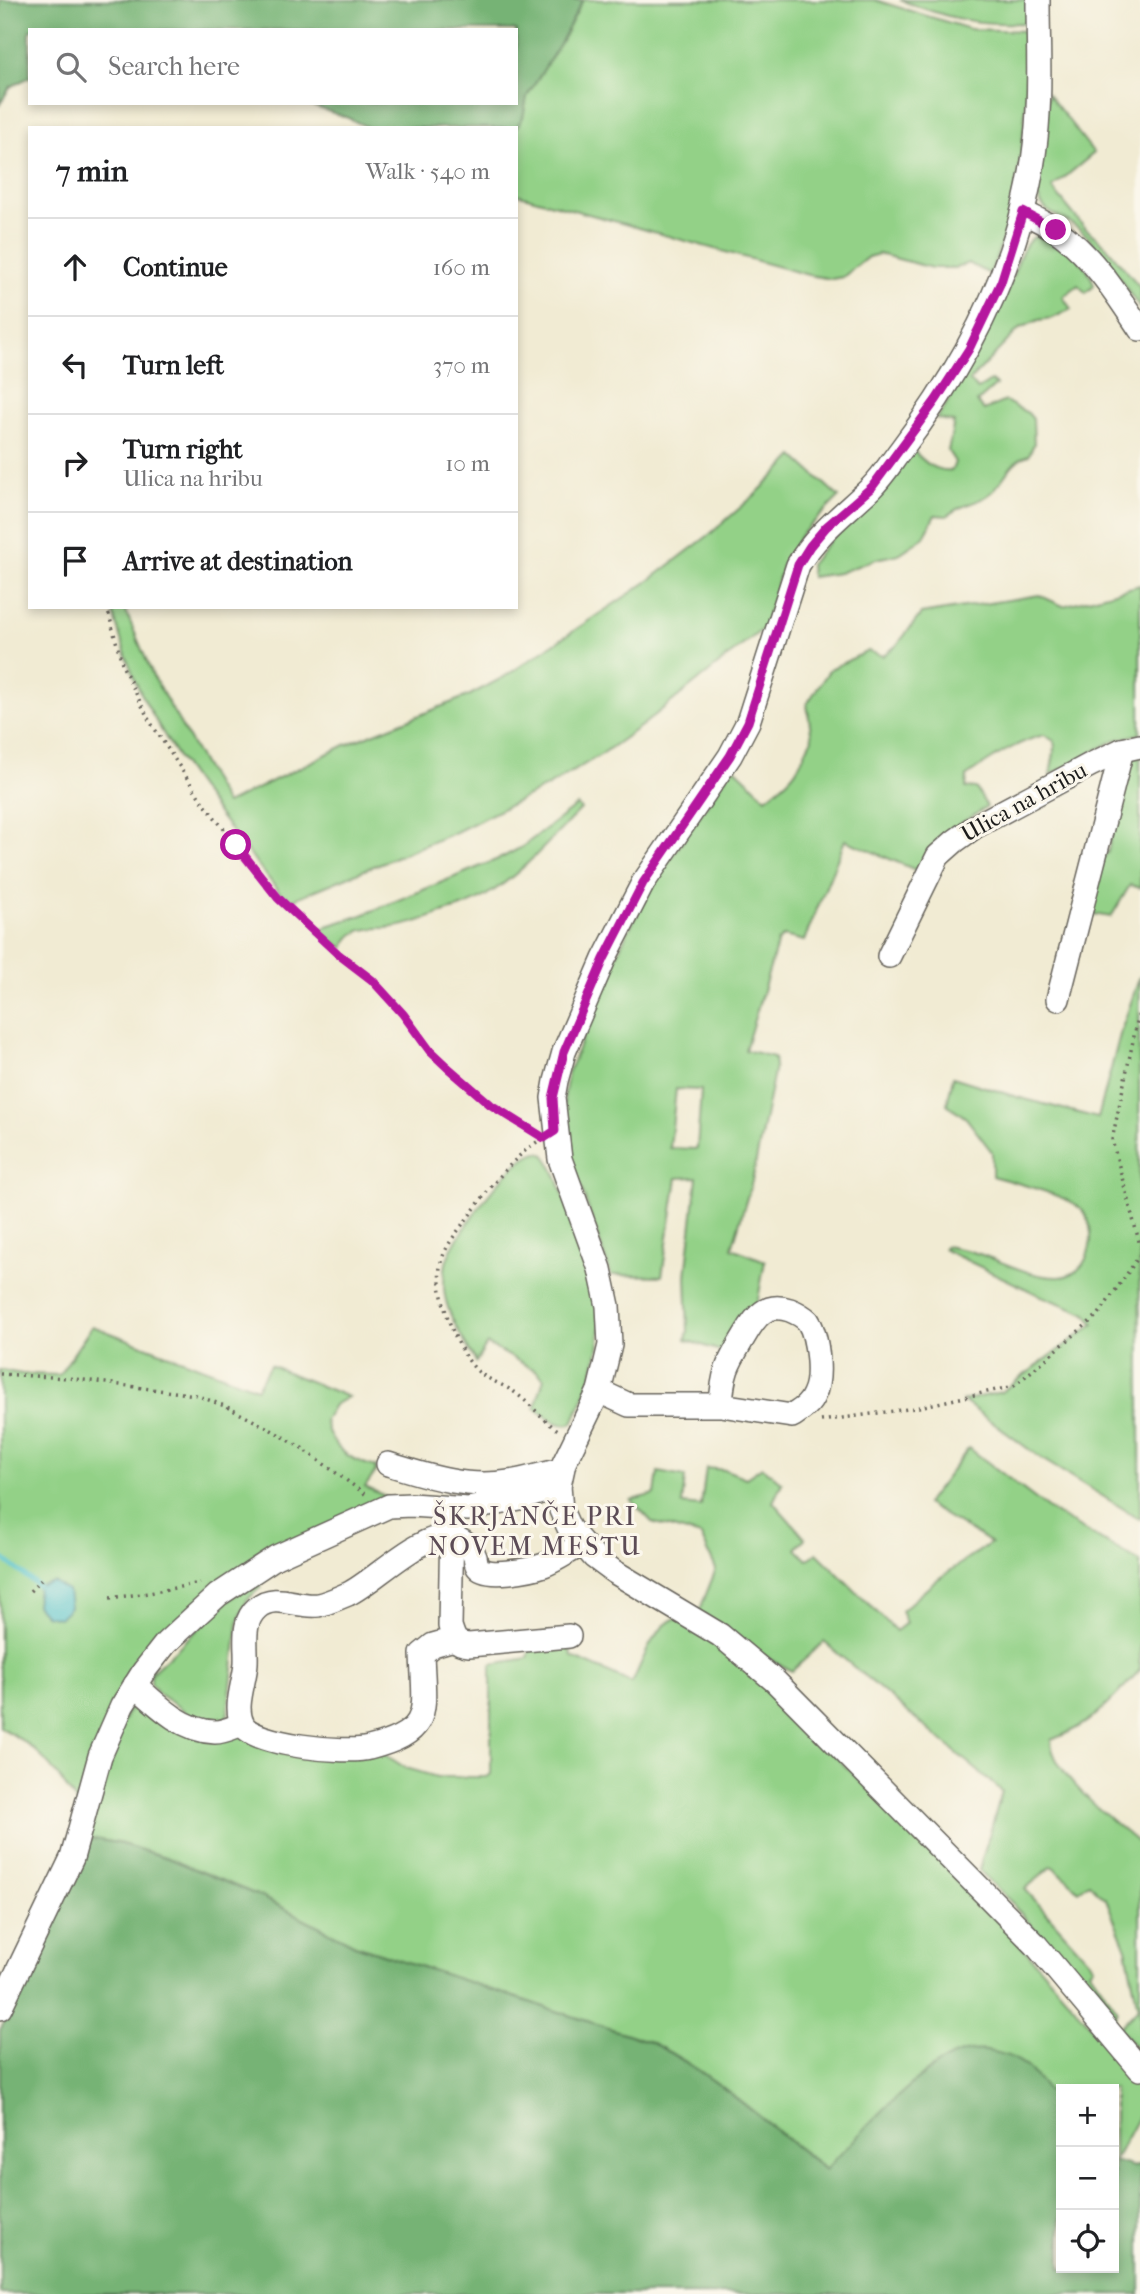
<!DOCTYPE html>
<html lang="en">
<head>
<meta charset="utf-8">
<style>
  :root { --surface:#fff; --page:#f6f6f6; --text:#202124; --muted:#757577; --line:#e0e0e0 }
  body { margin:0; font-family:"IM FELL French Canon",serif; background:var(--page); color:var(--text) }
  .controls { position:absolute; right:21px; bottom:21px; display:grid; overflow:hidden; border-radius:0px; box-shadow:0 4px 10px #0003 }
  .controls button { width:63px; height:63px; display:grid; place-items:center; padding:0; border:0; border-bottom:2px solid var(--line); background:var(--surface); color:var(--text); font:35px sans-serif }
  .stop { position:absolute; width:21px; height:21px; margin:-16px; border:5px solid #b5179e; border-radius:50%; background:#fff }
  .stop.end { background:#b5179e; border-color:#fff; box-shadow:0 2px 7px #0008 }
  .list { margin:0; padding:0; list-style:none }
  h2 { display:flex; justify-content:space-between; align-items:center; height:91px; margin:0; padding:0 28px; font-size:30px }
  h2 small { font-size:23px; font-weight:400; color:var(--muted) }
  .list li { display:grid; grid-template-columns:46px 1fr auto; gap:21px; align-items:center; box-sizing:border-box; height:98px; padding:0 28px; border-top:2px solid var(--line) }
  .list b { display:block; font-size:26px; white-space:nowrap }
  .list p { margin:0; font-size:23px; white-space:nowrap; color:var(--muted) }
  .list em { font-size:23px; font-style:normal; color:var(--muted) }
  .icon { flex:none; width:38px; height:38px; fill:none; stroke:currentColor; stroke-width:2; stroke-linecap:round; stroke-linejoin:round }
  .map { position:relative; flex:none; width:1140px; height:2294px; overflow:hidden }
  .search { position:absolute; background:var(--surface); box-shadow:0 4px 10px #0003; left:28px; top:28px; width:490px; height:77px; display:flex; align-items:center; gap:18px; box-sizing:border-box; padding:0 24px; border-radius:0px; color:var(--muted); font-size:26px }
  .panel { position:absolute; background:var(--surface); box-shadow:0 4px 10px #0003; left:28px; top:126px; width:490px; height:483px; border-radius:0px }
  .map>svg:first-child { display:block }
  .green { fill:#93d187; stroke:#587652; stroke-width:2; fill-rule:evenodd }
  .forest { fill:#76b374; stroke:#496848; stroke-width:2 }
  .water { fill:#56c3c9; stroke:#397072; stroke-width:2 }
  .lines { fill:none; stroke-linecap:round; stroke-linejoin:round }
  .stream { stroke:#56c3c9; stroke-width:5 }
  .minor-casing { stroke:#67645c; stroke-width:26 }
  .path { stroke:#67645c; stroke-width:3.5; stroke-dasharray:2 5; stroke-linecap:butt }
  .minor { stroke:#fff; stroke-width:23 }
  .route { stroke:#b5179e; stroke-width:9 }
  .labels { text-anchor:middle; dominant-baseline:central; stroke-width:6; stroke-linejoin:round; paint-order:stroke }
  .street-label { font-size:23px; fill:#1c1c1c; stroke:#fbf7ec }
  .quarter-label { font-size:26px; letter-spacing:2px; fill:#5c4c56; stroke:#fbf7ec }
</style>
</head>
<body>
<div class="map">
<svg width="1140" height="2294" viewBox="0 0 1140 2294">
  <rect width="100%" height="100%" fill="#fbf7ec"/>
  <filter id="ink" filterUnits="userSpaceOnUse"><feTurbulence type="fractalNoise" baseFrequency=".0143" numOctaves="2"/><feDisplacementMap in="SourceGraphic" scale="14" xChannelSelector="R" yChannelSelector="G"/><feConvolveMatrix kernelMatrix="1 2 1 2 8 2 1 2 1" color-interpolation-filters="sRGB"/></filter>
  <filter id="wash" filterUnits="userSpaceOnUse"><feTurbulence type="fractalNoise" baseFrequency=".00686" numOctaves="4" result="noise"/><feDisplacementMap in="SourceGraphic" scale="28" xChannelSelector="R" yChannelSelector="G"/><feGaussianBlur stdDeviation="1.57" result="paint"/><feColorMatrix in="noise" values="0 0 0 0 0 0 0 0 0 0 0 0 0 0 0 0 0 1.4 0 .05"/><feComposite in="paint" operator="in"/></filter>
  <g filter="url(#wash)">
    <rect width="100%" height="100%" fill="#f1ebd3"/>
    <g class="green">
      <path d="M583,0H875L970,29L1027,31C1028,115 1022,195 990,274L968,263L956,268H932L879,254L868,257L843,277L832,279L808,275L516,194V128L523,117L527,96L561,42Z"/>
      <path d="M900,0H1027V23C974,25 950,19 900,0Z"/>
      <path d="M1048,94L1094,153L1052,188L1084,227L1106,246L1140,287V309C1125,286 1097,241 1075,226C1059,215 1040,214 1037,191Z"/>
      <path d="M1037,236C1059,240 1090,263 1094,286L1086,293L1078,285L1063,297L1071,309L1053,318L1039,320L1020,328L969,381L978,389L991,381L996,385L977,402L984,410L1005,401L1028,413L1033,419L1034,444L1029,455C1008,460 1004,485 987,496C974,504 959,505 947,516L935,515L924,537L899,554L876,559L839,573L811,577L810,565L824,547L913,450C924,462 935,472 952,470L955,462L948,451L954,422L937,419C963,376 990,333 1009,286C1016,271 1021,241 1037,236Z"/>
      <path d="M794,456L839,497L801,535L783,564L764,628L644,724L602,754L548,786L456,832L287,902C234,834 177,767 139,689C127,663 120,635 111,607H124L153,676L226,804L345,745L470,695L504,677L647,582L709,535L756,494Z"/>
      <path d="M1140,585V734L1115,740L1050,775L1055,748L1054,741L1044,735C1016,742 991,759 967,776L966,788H976L987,807L948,831L918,871L845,840L804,941L784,936L778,941L745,1050L774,1057L775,1067L752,1181L732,1248L765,1261L757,1305L730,1354L686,1340L688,1331L686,1276L697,1177L677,1178L662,1276L611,1275L567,1146L564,1099L568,1073L622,943L650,890L733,766L766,798C777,789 792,779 799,765C804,757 806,748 812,739L807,704L830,669L868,651L883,656L897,645L921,614L1039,595L1063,606ZM676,1089L701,1090L697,1149L670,1148Z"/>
      <path d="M1140,749V888L1130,885L1111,917L1091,914L1102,859L1108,852L1124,764Z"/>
      <path d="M577,805L581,809C551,839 522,874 485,896C473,904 459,908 445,912C429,918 411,925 394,927C374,930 352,924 344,948L318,932L327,926L362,915L503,857L522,847Z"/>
      <path d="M1140,976L1139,1026L1140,1519L1042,1459L963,1401L1001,1392L1094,1324L1085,1313L1041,1296L943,1249L945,1246C955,1248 966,1250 976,1253C1003,1261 1031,1278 1059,1277C1073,1276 1083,1268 1087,1256C1093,1241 1093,1223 1082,1210C1068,1195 1012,1182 992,1176V1152L966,1118L947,1104L953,1077L1017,1097L1098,1118L1121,1031Z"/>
      <path d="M537,1152C543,1153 542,1152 546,1157C557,1171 562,1194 569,1211C581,1246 598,1282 600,1320C602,1357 587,1390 573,1423C558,1429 547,1416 535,1408L544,1378L537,1371L487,1344L476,1362C464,1340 446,1315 444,1289C444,1279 444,1266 448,1257C457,1233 512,1157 537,1152Z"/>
      <path d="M92,1326L257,1388L270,1365L348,1397L334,1405L325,1420C330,1448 349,1460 376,1467L375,1473L365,1487L385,1496L171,1629L82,1810C55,1771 43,1750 0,1727V1370L22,1374L59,1375Z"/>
      <path d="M969,1448L1054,1513L1140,1562V1670C1110,1702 1094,1724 1051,1740C1050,1773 1116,1824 1140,1844V2053L1119,2028L1138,2008L1126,1949L1106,1899L1089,1883L1079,1890L1052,1866L1025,1889L1094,1966L1090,1971L1118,2011L1113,2021L1012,1903L979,1870L1002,1791L824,1642L792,1671C758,1656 731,1631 699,1612L716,1569L701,1536L652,1522L631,1500L655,1494L658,1472L685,1477L682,1504L701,1506L706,1468L726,1470L746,1478L762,1467L782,1483L773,1502L805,1538L796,1549L807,1560L817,1553L896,1631L906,1623L901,1611L938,1579L991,1543L926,1504Z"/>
      <path d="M255,1576L261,1587L247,1600L238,1623L228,1713L223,1727L206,1725L160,1695L151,1684V1673Z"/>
      <path d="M676,1618L735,1658L976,1894L1139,2081L1140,2113L1114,2161V2089H1061V2107L1049,2094L916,2082L826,2170C768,2125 714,2073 648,2041L355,1945L264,1898L165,1857L118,1843L87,1838L103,1765L134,1699L170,1718L373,1747L406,1768L437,1777H487L491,1774V1664L528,1658L532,1641L569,1639L572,1657L632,1683C642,1663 653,1627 676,1618Z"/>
    </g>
    <g class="forest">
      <path d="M0,0H583L561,42L527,96L523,117L516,128H369L348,118L303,103H516V30H30V77L10,87L0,104Z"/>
      <path d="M87,1838L118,1843L165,1857L264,1898L355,1945L648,2041C714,2073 767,2125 825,2170C856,2139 923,2061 965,2052C985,2048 1009,2053 1026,2066C1039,2077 1049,2095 1061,2107V2268H1114V2161L1134,2167L1140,2165V2294H0V2030L31,1972L59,1909Z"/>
    </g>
    <path class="water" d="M53,1582L68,1591L70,1607L59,1618L45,1615L36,1605L38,1586Z"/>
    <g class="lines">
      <path class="stream" d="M0,1556L38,1586"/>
    </g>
  </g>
  <g filter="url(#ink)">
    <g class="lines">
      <defs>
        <g id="minor">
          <path d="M1038,0C1038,45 1041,93 1036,138C1024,254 970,359 900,451C891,463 882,477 871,488C844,514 817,533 798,565L748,722L730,756L643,883L604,959L564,1052L556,1081L553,1098L560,1159L600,1269L608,1306L610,1345L599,1391L564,1463L559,1486L561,1510L569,1528L594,1557L613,1571L720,1635L775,1681L1036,1945L1140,2069"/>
          <path d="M1023,212C1034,218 1046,223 1056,230C1092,255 1116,293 1140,329"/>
          <path d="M889,956L938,856L955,841L976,826L1090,765L1122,750L1140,746"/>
          <path d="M1058,999L1122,750"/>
          <path d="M599,1391L629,1405H721L792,1416C801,1410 810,1405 814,1394C822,1378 818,1337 808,1321C804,1317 795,1312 790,1310C766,1302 756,1316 745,1335C728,1364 723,1370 721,1405"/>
          <path d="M388,1464C427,1476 467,1489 508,1482C527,1480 544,1473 562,1470"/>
          <path d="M452,1523L450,1626C454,1638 455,1644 469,1645L569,1636"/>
          <path d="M454,1639L433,1645L422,1654C424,1712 434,1731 369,1748C348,1754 254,1745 243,1725C233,1707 245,1682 246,1663C247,1644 241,1622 257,1608C275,1592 297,1608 318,1605C328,1603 338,1598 348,1594C375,1581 422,1531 452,1537C462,1539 472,1548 475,1557C476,1560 476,1565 478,1567C485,1579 533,1569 544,1565C557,1560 569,1551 581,1545"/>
          <path d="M135,1685C157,1705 183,1731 215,1732C224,1732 234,1727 242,1724"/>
          <path d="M0,2008L72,1858L100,1756L122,1706L144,1671L166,1643L193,1618L218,1595L276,1557L389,1506L411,1505L468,1509L520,1499L559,1486"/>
        </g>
      </defs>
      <use href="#minor" class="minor-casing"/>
      <g class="path">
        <path d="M107,607L123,667L149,720L202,801L278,898L338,954L372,980L403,1014L430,1051L447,1067L491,1105L537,1133"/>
        <path d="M1140,1008L1112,1140L1140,1245"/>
        <path d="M537,1142C511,1159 490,1188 472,1212C461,1227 446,1244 441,1262C433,1290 458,1357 481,1374C493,1382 507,1386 518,1395C533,1406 543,1420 558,1430"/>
        <path d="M0,1374L68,1378L196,1395L227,1407L268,1428L302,1448L365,1494"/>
        <path d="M821,1421L915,1408L1014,1386L1099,1314L1140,1255"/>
        <path d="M30,1591L44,1577"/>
        <path d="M110,1598L149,1593L200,1583"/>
      </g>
      <use href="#minor" class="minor"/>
    </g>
  </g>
  <g class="lines" filter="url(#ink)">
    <path class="route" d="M236,845L278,898L338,954L372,980L403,1014L430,1051L447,1067L491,1105L544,1138L555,1131L553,1098L564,1052L604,959L643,883L730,756L748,722L798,565L810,546L826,527L872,487L936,400L969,349L1001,282L1023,212L1056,230"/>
  </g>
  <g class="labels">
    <g class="street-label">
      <text transform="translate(1024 802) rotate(-29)">Ulica na hribu</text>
    </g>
    <g class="quarter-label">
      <text x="535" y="1516">ŠKRJANČE PRI<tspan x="535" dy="30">NOVEM MESTU</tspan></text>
    </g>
  </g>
</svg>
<div class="controls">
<button>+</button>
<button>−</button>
<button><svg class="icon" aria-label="locate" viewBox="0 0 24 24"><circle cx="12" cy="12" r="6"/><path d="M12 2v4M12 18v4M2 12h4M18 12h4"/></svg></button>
</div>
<div class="stop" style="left:236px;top:845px"></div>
<div class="stop end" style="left:1056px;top:230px"></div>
<div class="search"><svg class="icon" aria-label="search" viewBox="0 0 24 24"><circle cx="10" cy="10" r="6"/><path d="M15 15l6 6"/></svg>Search here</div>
<section class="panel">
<h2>7 min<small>Walk · 540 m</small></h2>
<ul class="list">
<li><svg class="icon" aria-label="ahead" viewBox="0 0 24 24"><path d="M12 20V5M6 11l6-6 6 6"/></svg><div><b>Continue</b></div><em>160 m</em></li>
<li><svg class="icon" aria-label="left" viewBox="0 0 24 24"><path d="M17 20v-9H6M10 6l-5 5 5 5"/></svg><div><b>Turn left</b></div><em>370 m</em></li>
<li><svg class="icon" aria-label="right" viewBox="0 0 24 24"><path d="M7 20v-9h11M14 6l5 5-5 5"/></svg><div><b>Turn right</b><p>Ulica na hribu</p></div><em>10 m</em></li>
<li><svg class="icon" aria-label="arrive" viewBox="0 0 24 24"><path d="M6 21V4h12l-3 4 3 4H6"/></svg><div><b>Arrive at destination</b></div></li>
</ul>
</section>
</div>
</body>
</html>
